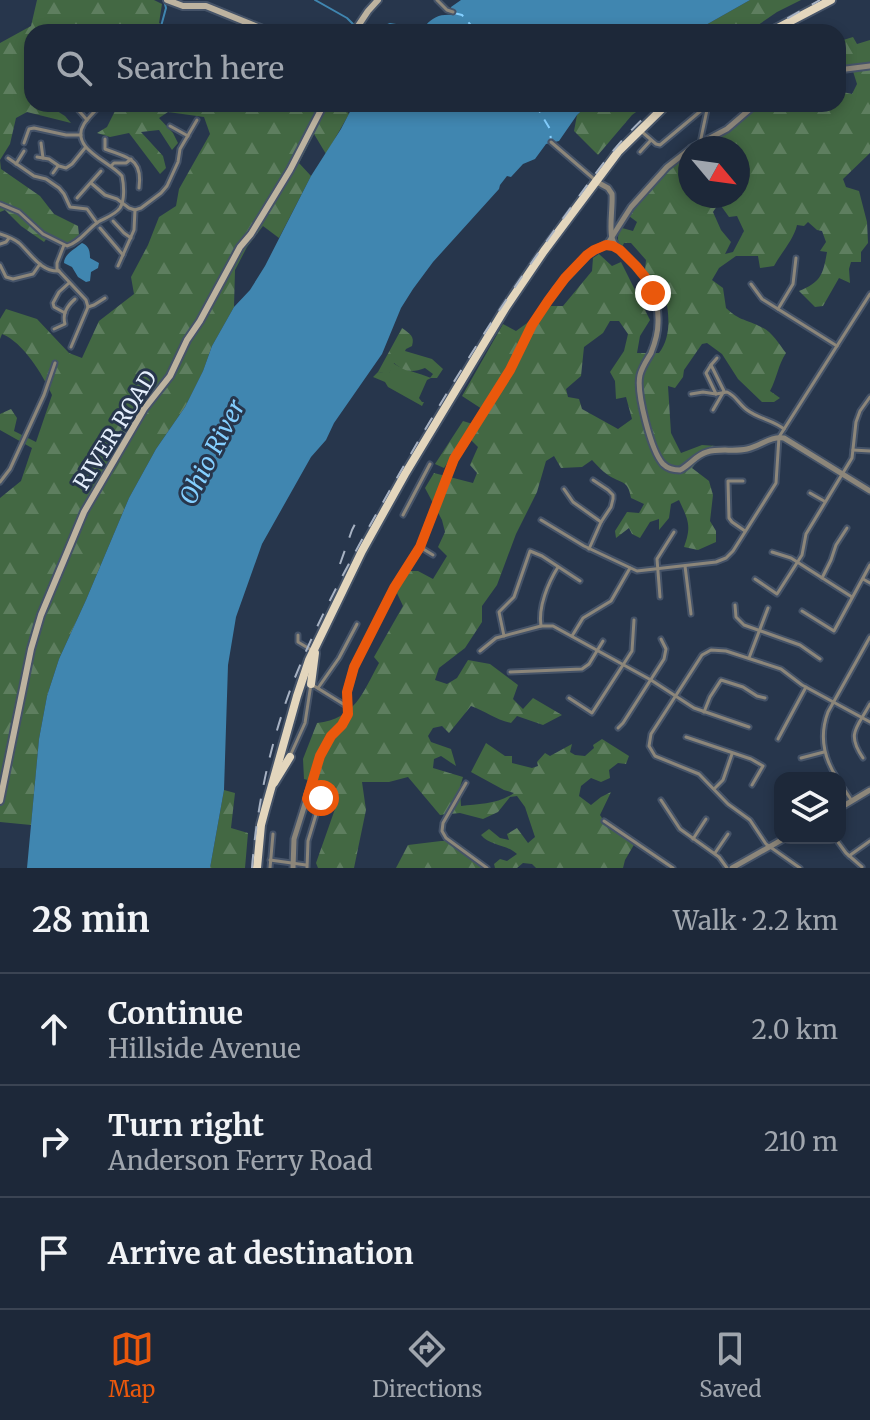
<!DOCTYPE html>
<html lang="en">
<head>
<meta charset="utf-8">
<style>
  :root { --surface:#1d2839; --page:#253041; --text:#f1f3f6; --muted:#a0a6ae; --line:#3b4453; --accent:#ea580c }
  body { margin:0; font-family:Merriweather,serif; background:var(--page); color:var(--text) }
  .controls { position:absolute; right:24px; bottom:24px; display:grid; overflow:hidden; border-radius:16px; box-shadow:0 4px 12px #0003 }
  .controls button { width:72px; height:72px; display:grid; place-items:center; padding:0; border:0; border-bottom:2px solid var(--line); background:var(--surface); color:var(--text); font:40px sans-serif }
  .compass { position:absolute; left:678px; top:136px; width:72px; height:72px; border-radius:50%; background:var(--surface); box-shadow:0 4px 12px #0003; rotate:119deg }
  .stop { position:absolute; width:24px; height:24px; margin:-18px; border:6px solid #ea580c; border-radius:50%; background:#fff }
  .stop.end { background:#ea580c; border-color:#fff; box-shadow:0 2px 8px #0008 }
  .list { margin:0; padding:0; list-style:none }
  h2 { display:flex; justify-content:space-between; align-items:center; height:104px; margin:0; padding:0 32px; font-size:34px }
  h2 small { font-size:26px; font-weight:400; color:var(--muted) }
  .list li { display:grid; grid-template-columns:52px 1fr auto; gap:24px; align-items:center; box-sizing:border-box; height:112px; padding:0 32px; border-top:2px solid var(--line) }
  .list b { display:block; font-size:30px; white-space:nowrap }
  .list p { margin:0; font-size:26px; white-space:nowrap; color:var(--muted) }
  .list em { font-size:26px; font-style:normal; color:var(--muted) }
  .icon { flex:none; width:44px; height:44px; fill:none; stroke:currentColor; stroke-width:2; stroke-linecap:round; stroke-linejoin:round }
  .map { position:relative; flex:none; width:870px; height:868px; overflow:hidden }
  .search { position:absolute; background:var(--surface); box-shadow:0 4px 12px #0003; left:24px; right:24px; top:24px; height:88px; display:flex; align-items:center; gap:20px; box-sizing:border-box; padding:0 28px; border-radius:24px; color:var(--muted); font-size:30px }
  .sheet { height:440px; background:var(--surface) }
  nav { display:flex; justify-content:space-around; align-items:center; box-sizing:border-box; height:112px; border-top:2px solid var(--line); background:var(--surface); font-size:22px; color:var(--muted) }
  nav a { display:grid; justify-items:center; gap:4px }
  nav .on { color:var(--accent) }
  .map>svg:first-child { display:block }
  .grass { fill:#436843 }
  .forest { fill:url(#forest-firs); fill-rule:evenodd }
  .water { fill:#4086b0 }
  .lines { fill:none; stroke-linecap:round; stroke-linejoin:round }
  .stream { stroke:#4086b0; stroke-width:2 }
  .ferry { stroke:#84cfff; stroke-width:2; stroke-dasharray:10 8; stroke-linecap:butt }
  .minor-casing { stroke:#455368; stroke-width:7 }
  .tertiary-casing { stroke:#455368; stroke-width:9 }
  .secondary-casing { stroke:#455368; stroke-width:10 }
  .primary-casing { stroke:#455368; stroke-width:12 }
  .minor { stroke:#8c867a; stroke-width:3 }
  .tertiary { stroke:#8c867a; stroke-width:5 }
  .secondary { stroke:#bdb3a0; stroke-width:6 }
  .primary { stroke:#e3d6bd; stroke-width:8 }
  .rail { stroke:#a7b2c3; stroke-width:2; stroke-dasharray:14 14; stroke-linecap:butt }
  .route { stroke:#ea580c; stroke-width:10 }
  .labels { text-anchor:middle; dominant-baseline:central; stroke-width:6; stroke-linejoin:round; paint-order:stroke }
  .street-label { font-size:22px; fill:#e4eefc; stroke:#27364c }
  .water-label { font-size:24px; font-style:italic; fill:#84cfff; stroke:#27364c }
</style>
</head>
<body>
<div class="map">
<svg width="870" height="868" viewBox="0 0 870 868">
  <defs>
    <pattern id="forest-firs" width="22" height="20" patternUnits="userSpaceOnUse" patternTransform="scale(2)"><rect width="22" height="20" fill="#436843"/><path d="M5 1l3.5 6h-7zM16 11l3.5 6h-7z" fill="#5e7e5f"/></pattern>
  </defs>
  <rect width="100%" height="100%" fill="#27364c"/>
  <path class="grass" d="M393,363C405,371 417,372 431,378L427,380L419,398L422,402H424L422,406L388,387L385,382L373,377L378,372L389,373Z"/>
  <g class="forest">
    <path d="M37,0H154L162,4L159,23L175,32H32V104H46L65,116L71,123L27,112L16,118L10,144L0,160L1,169L40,196L54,214L78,226L79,235L68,244L50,234L44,242L21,226L5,210L0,212V43L31,26Z"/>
    <path d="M750,0H801L777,12L748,32H687L697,30Z"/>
    <path d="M838,37L840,41L853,37L857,44L870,40V153L843,179L846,187L859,191L867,222L868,243L861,252V262H851L849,269L850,283L839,278L823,306L815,307L799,291C821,282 823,275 827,252L820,251L826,242L822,231L817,230L808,222L804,226L797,225C794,239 781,253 774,266L760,268L758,256H736L719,268L712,280L723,288L726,308C740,321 743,318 759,326C772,331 778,343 786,353C778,365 777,378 770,391L780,398L774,402H762L738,379L722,354L707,343L702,344L684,370L683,377L675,388L668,386L671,433L681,453L702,445L716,446L708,449L692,468L709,481L713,495L710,521L716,531V542L698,550L684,547C692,525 688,520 679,500L671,504L669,518L659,530V519L650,522L640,538L632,534L629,528L616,538L615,531L627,512L639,513L644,504L631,498C628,479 621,484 608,475C602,471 597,465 592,460L582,467L561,468L554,456L546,461L537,492L516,534L497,585L482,606V622L465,648L439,668L435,680L447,684L457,678L468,660L490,664L518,685L513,699L523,709L533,698L562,715L543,725L517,716L511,723C496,720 485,711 471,706L449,733L442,726L433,728L428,736L431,742L451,749L456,766L441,756L434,759L433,768L463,777L460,787L461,806C479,804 499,804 514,793L504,790L471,772L486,743L505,756H512V763L532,768L538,766L537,762L545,753L550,756L572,744L570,752L575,755L585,756L594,748L593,745L602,739L629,756L626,764L618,763L609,770L610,778L601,782L591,778L581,786L579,796L591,805L601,797L611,792L600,815L604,821L635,843L625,860L623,868H536L532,864L523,863L517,868H495L494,864L500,859L507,861L517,854C506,844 490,846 481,835L489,829L500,838L509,840L507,834L517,828L528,843L535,837L525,807L517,796L510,797L498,812L483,819L460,813L440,815L408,777L389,782H362L366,810L354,868H318L316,863L335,809L336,787L304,779L303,759L317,723C355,719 363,692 379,663L374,657L403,606L396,591L408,571H418L433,579L447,556L438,547L445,532L442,520L425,488L434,473L473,483L477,473L470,465L478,447L466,435L444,468L435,464L463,421L479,426L482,409L462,396L503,324L516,331L551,306H563L592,271L593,258L599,254L612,266L621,262L650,320L640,336L637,353H659C672,336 669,314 665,294L656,291L645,270L646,260L631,243H624L622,247C616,240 617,236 622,228L633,231L637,222L629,216C643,191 667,170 690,152V196H738V148H717L712,142L728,132L746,115L762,104H768L779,111L787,104H838V91L852,94L857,84L851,65L838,67ZM719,203L729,217L737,216L744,231L733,252L725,254L731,242L721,230L713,212ZM610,321H619L628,334L624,351L610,372L615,381L616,399L626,397L632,419L618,429L582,409L579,399L568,397L566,389L581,376L584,347L603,333Z"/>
    <path d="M112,104H341L349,114L326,154L314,134L299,163L311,176L279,238L263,226L247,247L235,270L234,307L212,346L203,371L185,407L156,449L129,498L86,600L59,659L47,696L39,739L31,825L0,822V498L21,481L32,448L0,430V414L11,409L17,418L14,431L36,442L52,395C43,375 23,342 2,334L0,339V319L6,309L37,319L69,353L82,358L99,321L134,294L131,277L148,245L159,217L176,206L179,189L210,134L204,117L168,112L159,118L173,133L178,143L172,150L159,130L141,132L163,156L166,168L160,174L129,133L110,137L97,133L107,127L116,109Z"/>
    <path d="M589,104H647L632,115L598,155L574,131L577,115Z"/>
    <path d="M402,328C410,334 415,336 412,346L406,349L405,351L432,359L443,369L437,378H430L433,374L425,368C412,373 405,372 394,363L389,374L378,372Z"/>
    <path d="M224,790L235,793L231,828L248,833L245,868H210Z"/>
    <path d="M441,841H451L487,868H396L408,845Z"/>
  </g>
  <g class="water">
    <path d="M461,0H750L697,30L687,32H408L421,24L426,25C433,17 441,14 452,15L451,7Z"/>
    <path d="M354,104H589L577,115L559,141L546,144L535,159L523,164L511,177L507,176L500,185L499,189L433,262L413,289L401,308L382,354L334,423L326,440L311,457L262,544L236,617L228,665L224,790L210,868H27L39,739L47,696L59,659L86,600L129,498L156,449L185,407L203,371L212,346L234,307L250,290L265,266L311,176L341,129Z"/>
    <path d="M82,243C89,246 90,251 90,258L99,263L98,268L91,272L90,281L86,282L78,277L72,267L64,263C64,254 75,249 82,243Z"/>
  </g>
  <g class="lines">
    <g class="stream">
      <path d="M315,0L347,18L354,25"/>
      <path d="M160,30L166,8L164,0"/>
      <path d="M372,32L390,24L396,25L398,30L397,32"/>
    </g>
    <g class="ferry">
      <path d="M454,13L462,15L477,32"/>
      <path d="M535,104L550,129L551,142"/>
    </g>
    <defs>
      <g id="minor">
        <path d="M437,0L447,10L453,12"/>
        <path d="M73,104L87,120"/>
        <path d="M170,126L188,136"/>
        <path d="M641,131L656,144L660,145L709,104"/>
        <path d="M105,139V149C128,158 143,158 139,188"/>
        <path d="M551,142L594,179"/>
        <path d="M24,143L29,129L34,128L66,135H81"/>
        <path d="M41,143L43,158"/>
        <path d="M700,143L708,105"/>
        <path d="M640,152L651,140"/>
        <path d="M37,157L49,159L59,166L66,168L72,164L85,148"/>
        <path d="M8,158L34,176L46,179L59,188L64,194L70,207L87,209L97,223"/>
        <path d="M16,164L24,151"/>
        <path d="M111,166L114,163H126L131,159"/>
        <path d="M53,173L58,166"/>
        <path d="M91,183L105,195L117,199L129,208L135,210L141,208L161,193L167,186L178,162L180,149L197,120"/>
        <path d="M77,198L101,171"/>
        <path d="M0,204L19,212L43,234L67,246C80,242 87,230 98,222C105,218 115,215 120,208C125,200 124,185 122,176C109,161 69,148 84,124C89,116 96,111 101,104"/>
        <path d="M113,221L124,233L131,238"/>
        <path d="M100,228L123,255"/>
        <path d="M0,234C6,236 14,239 19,243C31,254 41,272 59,271"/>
        <path d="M0,244L6,242L9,238"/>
        <path d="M64,245L57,263V269L86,300L88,307"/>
        <path d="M0,265L6,277L13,279L33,274L40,264"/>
        <path d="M118,266L134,230L135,210"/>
        <path d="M751,284L762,299L837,346"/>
        <path d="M778,309L793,284L796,258"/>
        <path d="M65,313L54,307L53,303L59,292L69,283"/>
        <path d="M54,329L65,324C62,314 68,305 75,299"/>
        <path d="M71,347L88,307L94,305L105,298"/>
        <path d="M711,365L717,358"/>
        <path d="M691,394L703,392L716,394L727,392C736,396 739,404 747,410C759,419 773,420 784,429"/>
        <path d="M713,410L724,391L711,365L706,373L716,394"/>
        <path d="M853,450L870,451"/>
        <path d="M743,481H728L729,518L732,522L745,531"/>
        <path d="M0,482L10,469L44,395L55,363"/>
        <path d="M564,489L573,502L601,522"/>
        <path d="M810,493L824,501"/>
        <path d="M403,515L430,464"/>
        <path d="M541,520L584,546L637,571L716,562L726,558L733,551L776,483L779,437L870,294"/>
        <path d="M420,547L433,555"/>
        <path d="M589,549L601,522L611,507L613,499V495L608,490L593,480"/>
        <path d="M772,552L791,558L852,597"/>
        <path d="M685,566L691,614"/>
        <path d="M822,578L831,560L836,545L847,528"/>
        <path d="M755,579L777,594L802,555L806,534L852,458L856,422L860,411L870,397"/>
        <path d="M863,579L870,583"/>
        <path d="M660,597L657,559L674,532"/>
        <path d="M735,605L736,617L744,625L800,645L820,659"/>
        <path d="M802,611L834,631L870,565"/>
        <path d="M541,626C538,607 548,583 558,567"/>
        <path d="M298,635V642L313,651"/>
        <path d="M504,636L499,612L514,597L530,551L542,556L580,581"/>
        <path d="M572,636L583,618L611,601L630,568"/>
        <path d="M480,651L496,638L541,626H553L651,680L694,708L749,727"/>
        <path d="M749,658L768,608"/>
        <path d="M510,672L582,669L589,664L603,641"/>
        <path d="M318,688L339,658L357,624"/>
        <path d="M569,698L592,713L632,651L634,620"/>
        <path d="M704,712L710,697L721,680L743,687L757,696L765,698"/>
        <path d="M618,728L623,723L664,659L666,649L661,639"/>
        <path d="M686,737L751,759L763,766L752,785"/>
        <path d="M778,739L806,687"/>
        <path d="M290,756L305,723L311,684L348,707"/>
        <path d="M801,758L824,752"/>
        <path d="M863,758C846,733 857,728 870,704"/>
        <path d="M837,778C823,757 819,736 828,712L870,637"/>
        <path d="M466,783L443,823L442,831L446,838L487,868"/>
        <path d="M840,783L852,801"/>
        <path d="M714,789L723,780L732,754"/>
        <path d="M661,800L680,829L719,857L727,868"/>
        <path d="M604,821L673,868"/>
        <path d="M835,838L846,853L862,867"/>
        <path d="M693,839L706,819"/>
        <path d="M715,853L728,834"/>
        <path d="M849,856L870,841"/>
        <path d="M270,860L306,865"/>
        <path d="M270,868L273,834"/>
        <path d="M307,868L308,841L321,798"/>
        <path d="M800,868L766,844L750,820L728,804L699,774L655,756L649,746L651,734L702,655L711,650L726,651L781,669L802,685L870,722"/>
      </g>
      <g id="tertiary">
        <path d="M838,70L870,66"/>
        <path d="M691,148L727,129L756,104"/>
        <path d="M597,182L608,188L612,194C613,206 609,228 612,238C614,247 625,255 632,262C649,277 659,299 658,323C658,333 655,343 651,353C647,360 642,367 640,375C636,392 651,451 663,464C668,469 674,470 680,470C690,465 696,455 707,452C720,448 734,452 747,449C761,446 770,436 784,438L870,491"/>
        <path d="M840,808L870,790"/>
        <path d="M293,868L294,839L320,756L331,736L342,725L348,714L347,692L354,667L394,588L420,547L454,459L510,370L532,325L556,289L587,255L608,243L631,207L667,167L690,149"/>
        <path d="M732,868L785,838"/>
      </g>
      <g id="secondary">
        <path d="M167,0L183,6H206L270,32"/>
        <path d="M354,32L368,11L378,0"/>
        <path d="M0,801L31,649L41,615L84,512L144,409L170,376L187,340L200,321L240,247L251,234L290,170L324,104"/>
      </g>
      <g id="primary">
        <path d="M770,32L831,0"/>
        <path d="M311,684L315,653"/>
        <path d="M274,783L290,757"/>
        <path d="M257,868L261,825L265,810L297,696L309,660L362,551L405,474L506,307L544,251L618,152L667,104"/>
      </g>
    </defs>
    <use href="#minor" class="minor-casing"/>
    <use href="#tertiary" class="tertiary-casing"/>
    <use href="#secondary" class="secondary-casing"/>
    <use href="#primary" class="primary-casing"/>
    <use href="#minor" class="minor"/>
    <use href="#tertiary" class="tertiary"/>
    <use href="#secondary" class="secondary"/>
    <use href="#primary" class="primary"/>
    <g class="rail">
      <path d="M763,32L820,0"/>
      <path d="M340,564L352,530L359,516"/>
      <path d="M252,868C257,805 270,744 292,685C318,618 354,553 390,490C442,399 497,309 559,224C590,182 619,136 660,104"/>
    </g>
  </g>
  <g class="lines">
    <path class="route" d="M321,798L320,801L307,799L320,756L331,736L342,725L348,714L347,692L354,667L394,588L420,547L454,459L510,370L532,325L548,301L565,278L587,255L594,250L606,245L613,246L620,250L636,266L645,277L653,293"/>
  </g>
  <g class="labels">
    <g class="street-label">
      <text transform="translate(115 430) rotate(-58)">RIVER ROAD</text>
    </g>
    <g class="water-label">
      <text transform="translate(212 452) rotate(-63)">Ohio River</text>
    </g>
  </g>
</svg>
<div class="controls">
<button><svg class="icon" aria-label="layers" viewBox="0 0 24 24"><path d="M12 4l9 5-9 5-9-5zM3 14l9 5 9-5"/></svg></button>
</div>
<svg class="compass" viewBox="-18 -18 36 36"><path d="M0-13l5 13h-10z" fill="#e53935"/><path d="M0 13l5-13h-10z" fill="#a0a6ae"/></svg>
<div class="stop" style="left:321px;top:798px"></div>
<div class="stop end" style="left:653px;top:293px"></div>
<div class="search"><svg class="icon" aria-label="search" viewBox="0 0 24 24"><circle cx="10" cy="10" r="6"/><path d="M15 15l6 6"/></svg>Search here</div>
</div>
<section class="sheet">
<h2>28 min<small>Walk · 2.2 km</small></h2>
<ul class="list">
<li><svg class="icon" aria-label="ahead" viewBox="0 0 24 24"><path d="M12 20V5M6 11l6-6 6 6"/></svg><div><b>Continue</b><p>Hillside Avenue</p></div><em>2.0 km</em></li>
<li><svg class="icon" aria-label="right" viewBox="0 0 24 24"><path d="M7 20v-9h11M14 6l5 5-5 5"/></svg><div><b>Turn right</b><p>Anderson Ferry Road</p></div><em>210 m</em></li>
<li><svg class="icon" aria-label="arrive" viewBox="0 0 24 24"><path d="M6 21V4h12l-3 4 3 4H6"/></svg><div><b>Arrive at destination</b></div></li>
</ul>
</section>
<nav>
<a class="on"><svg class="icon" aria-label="map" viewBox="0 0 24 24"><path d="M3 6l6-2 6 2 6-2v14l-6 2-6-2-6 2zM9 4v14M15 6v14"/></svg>Map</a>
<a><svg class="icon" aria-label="directions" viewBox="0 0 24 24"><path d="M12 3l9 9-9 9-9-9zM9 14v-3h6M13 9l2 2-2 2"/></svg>Directions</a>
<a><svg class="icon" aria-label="saved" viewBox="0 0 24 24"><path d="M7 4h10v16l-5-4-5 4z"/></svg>Saved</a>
</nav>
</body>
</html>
